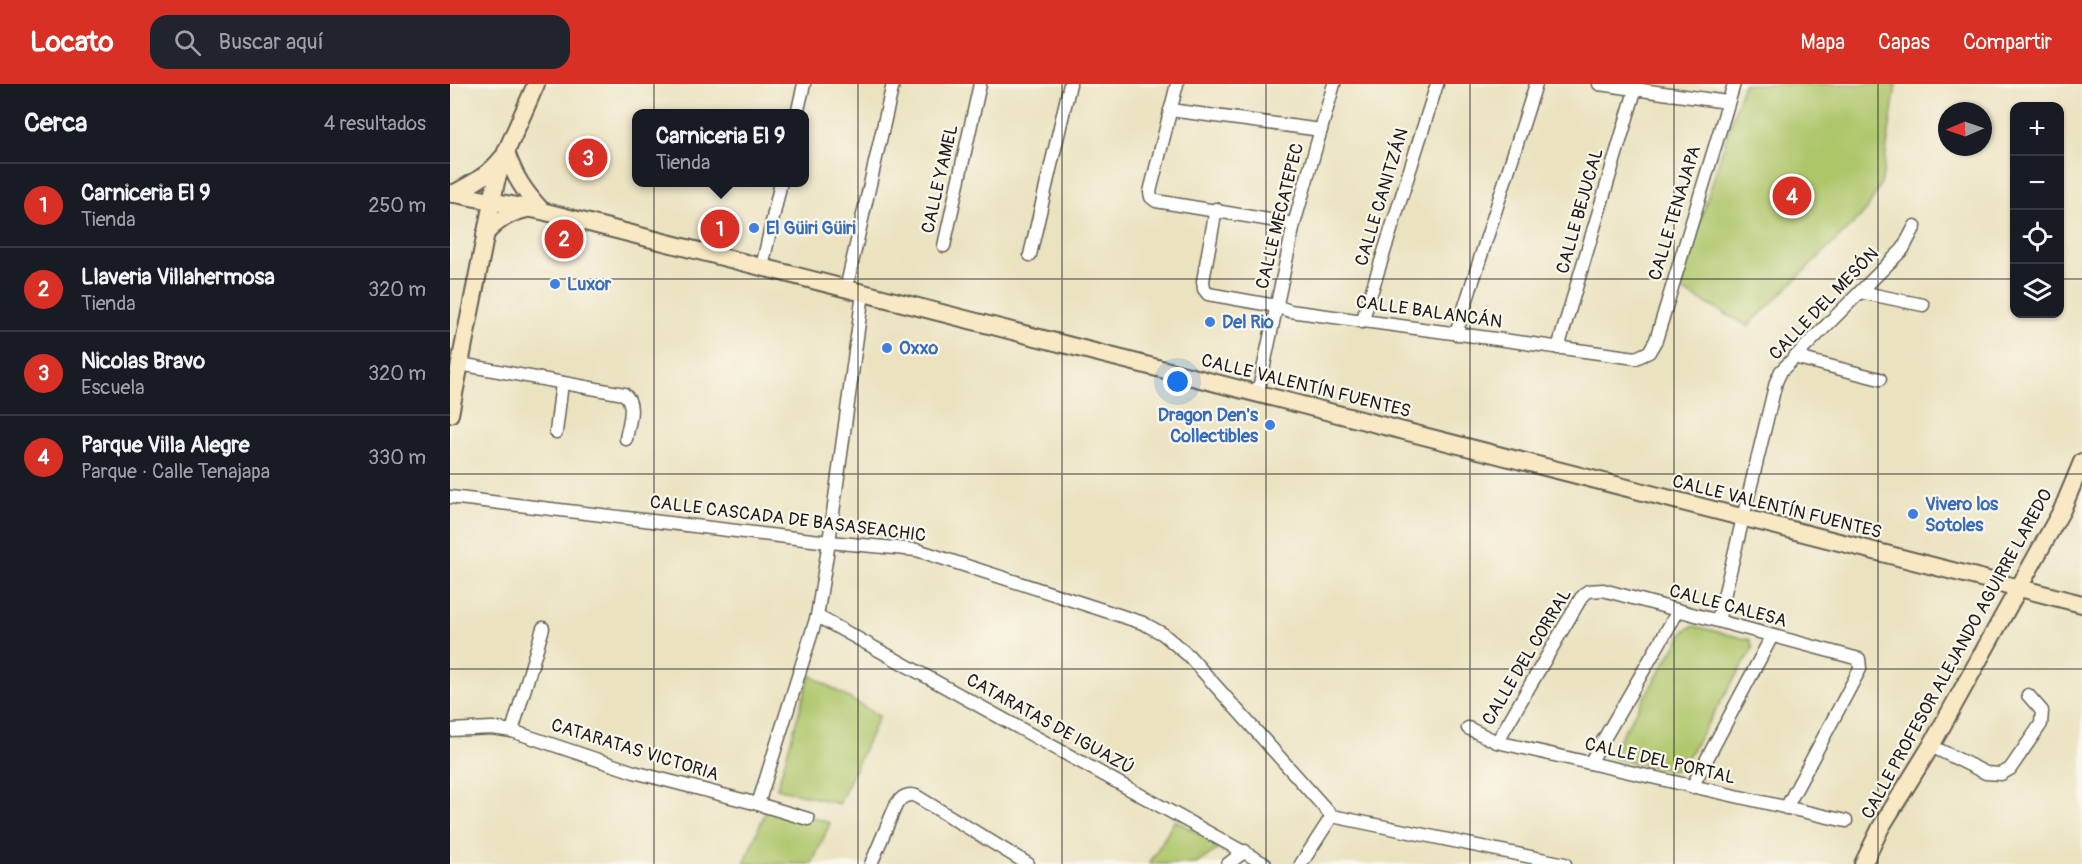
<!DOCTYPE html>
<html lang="es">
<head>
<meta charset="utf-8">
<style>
  :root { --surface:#171b24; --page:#20242c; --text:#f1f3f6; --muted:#9ea1a6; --line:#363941; --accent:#d93025 }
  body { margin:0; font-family:Pangolin,sans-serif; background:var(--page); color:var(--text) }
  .controls { position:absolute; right:18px; top:18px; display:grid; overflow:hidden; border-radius:12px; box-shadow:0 2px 4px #0004 }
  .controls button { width:54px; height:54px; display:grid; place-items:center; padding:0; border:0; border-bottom:2px solid var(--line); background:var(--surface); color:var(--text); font:30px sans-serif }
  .compass { position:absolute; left:1488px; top:18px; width:54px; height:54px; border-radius:50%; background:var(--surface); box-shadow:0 2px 4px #0004; rotate:268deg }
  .you { position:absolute; left:728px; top:298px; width:21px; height:21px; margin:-15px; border:4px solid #fff; border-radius:50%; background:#1a73e8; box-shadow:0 0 0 9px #1a73e833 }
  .badge { display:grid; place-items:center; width:39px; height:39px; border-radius:50%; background:var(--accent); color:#fff; font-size:20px; font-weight:700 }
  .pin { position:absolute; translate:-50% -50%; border:3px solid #fff; box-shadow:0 2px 6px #0006 }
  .popup { position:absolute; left:182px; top:25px; width:177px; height:78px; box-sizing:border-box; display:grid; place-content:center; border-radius:12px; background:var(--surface); filter:drop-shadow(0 2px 4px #0005); font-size:20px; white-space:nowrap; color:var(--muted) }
  .popup b { font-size:22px; color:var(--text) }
  .popup::after { content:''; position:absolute; left:50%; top:100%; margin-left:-12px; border:12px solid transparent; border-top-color:var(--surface) }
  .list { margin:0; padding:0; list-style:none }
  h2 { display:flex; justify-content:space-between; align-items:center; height:78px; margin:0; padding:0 24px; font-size:26px }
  h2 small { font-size:20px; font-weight:400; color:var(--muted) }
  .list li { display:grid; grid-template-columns:39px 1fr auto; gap:18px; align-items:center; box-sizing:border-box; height:84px; padding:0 24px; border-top:2px solid var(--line) }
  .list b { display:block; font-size:22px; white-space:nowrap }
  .list p { margin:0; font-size:20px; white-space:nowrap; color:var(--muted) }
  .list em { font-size:20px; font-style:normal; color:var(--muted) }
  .icon { flex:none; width:33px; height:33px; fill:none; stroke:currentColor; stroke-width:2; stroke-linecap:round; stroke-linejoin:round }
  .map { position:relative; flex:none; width:1632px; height:780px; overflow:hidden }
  header { display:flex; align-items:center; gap:36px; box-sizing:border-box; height:84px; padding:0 30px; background:var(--accent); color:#fff }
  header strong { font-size:28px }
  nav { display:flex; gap:33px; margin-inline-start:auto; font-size:21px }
  .search { width:420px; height:54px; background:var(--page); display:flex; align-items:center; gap:15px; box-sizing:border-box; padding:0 21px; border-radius:18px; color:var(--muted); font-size:22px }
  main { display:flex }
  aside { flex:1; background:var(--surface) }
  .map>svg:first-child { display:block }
  .green { fill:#aec66b; stroke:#657144; stroke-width:1.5 }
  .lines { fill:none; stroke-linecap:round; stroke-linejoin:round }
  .street-casing { stroke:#646155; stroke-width:15 }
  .secondary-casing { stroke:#646155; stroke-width:20 }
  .street { stroke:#fff; stroke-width:12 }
  .secondary { stroke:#f8e8c3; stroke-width:16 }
  .grid { fill:none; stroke:#1c1c1c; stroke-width:1.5; stroke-opacity:0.55 }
  .shop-dot { fill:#3f7fe0; stroke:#fbf7ec; stroke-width:2 }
  .labels { text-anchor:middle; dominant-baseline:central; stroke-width:4.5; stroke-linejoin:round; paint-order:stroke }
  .street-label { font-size:18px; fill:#1c1c1c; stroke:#fbf7ec }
  .shop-label { font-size:18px; font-weight:bold; fill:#366cbe; stroke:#fbf7ec; text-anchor:start }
</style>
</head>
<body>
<header>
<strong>Locato</strong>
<div class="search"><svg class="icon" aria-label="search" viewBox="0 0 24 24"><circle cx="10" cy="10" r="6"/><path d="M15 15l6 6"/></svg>Buscar aquí</div>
<nav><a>Mapa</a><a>Capas</a><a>Compartir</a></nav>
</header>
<main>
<aside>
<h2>Cerca<small>4 resultados</small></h2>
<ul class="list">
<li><span class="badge">1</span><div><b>Carniceria El 9</b><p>Tienda</p></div><em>250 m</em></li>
<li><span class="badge">2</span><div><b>Llaveria Villahermosa</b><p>Tienda</p></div><em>320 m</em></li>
<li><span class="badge">3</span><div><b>Nicolas Bravo</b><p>Escuela</p></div><em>320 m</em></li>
<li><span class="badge">4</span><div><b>Parque Villa Alegre</b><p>Parque · Calle Tenajapa</p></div><em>330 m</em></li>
</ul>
</aside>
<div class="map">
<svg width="1632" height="780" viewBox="0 0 1632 780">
  <rect width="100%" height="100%" fill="#fbf7ec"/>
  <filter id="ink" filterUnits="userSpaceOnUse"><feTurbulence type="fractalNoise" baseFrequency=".0167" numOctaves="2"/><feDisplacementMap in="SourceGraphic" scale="12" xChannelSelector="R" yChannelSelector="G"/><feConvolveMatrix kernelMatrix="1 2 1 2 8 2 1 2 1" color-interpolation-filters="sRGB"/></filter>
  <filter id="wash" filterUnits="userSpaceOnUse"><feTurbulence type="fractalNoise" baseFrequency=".008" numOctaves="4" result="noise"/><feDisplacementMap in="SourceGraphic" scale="24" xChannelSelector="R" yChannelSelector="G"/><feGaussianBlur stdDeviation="1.35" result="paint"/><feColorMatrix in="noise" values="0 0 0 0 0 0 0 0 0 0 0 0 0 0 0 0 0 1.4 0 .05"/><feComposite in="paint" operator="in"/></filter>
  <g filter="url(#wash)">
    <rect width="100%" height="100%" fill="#ebe2c0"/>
    <g class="green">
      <path d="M1293,0H1446L1432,97L1417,126L1298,242L1229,205Z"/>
      <path d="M1244,542L1300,556L1303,564L1231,684L1220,687L1163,674V665L1235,546Z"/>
      <path d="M360,591L429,632L389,720L327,704Z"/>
      <path d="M319,719L380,739L362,780H294Z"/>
      <path d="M725,736L771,763L746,780H699Z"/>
    </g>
  </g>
  <g filter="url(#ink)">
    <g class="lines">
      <defs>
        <g id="street">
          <path d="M727,0L700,108L701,113L706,117L844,140"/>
          <path d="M1149,0L1277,18"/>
          <path d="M720,26L871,46"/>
          <path d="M347,30L354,0"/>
          <path d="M766,125L753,197L754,205L758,210L826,222L840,227L1186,274L1199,268L1206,256L1284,0"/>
          <path d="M494,162L530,0"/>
          <path d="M580,171L620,0"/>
          <path d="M312,183L331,98"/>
          <path d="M396,205L443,0"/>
          <path d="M1410,208L1473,221"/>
          <path d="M912,238L987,0"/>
          <path d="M1006,250L1086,0"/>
          <path d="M1108,264L1187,0"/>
          <path d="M1344,273L1430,295"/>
          <path d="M10,280L174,310C187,320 178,341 176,355"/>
          <path d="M805,309L810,300L844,140L884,0"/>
          <path d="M106,348L112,299"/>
          <path d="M0,413L379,458L467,466L693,539L713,550L739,572L882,732L1115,780"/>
          <path d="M367,532L815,780"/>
          <path d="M1268,537L1326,298L1331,287L1453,165L1465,142"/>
          <path d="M1018,644L1047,658L1396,737"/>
          <path d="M0,646L42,644L62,647L184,688L308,720L358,735"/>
          <path d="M62,647L93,544"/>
          <path d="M1047,658L1131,514L1138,507L1153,506L1409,575L1410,585L1336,724"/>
          <path d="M1481,662L1536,689L1551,690L1560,685L1591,640L1592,627L1578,611"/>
          <path d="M1140,679L1228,527"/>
          <path d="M1242,703L1322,552"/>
          <path d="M308,720L367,532L379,458L413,209"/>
          <path d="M421,780L446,721C451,713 458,709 466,712L578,780"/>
          <path d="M778,780L795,767"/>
          <path d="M851,780L882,732"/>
        </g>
        <g id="secondary">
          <path d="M56,68C65,94 74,107 92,127"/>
          <path d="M0,109L92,127L1632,520"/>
          <path d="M3,110C22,100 39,91 52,74"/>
          <path d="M35,150C48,136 59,129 77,125"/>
          <path d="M0,330L46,98L56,68L86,0"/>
          <path d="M1413,780L1431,743L1481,662L1612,426L1632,378"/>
        </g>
      </defs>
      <use href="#street" class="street-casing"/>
      <use href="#secondary" class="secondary-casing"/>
      <use href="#street" class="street"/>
      <use href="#secondary" class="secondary"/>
    </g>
  </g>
  <path class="grid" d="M204,0V780M408,0V780M612,0V780M816,0V780M1020,0V780M1224,0V780M1428,0V780M0,195H1564M1610,195H1632M0,390H1632M0,585H1632"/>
  <g class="shop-dot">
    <circle cx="304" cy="144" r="6"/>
    <circle cx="105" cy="200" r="6"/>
    <circle cx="760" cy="238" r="6"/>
    <circle cx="437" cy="264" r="6"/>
    <circle cx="820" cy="341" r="6"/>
    <circle cx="1463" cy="430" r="6"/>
  </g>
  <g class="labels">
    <g class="street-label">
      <text transform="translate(490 95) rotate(-77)">CALLE YAMEL</text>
      <text transform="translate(932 113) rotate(-73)">CALLE CANITZÁN</text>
      <text transform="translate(1130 127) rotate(-74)">CALLE BEJUCAL</text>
      <text transform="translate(1225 129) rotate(-73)">CALLE TENAJAPA</text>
      <text transform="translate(830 132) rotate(-76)">CALLE MECATEPEC</text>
      <text transform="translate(1374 220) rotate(-46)">CALLE DEL MESÓN</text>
      <text transform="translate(979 228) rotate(8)">CALLE BALANCÁN</text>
      <text transform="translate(856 302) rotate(14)">CALLE VALENTÍN FUENTES</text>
      <text transform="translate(1327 423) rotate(14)">CALLE VALENTÍN FUENTES</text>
      <text transform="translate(338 435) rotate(7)">CALLE CASCADA DE BASASEACHIC</text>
      <text transform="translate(1278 522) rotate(15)">CALLE CALESA</text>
      <text transform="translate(1507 570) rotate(-61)">CALLE PROFESOR ALEJANDO AGUIRRE LAREDO</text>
      <text transform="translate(1077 573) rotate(-59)">CALLE DEL CORRAL</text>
      <text transform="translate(600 640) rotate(29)">CATARATAS DE IGUAZÚ</text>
      <text transform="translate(185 666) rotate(17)">CATARATAS VICTORIA</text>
      <text transform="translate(1210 677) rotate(13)">CALLE DEL PORTAL</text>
    </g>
    <g class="shop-label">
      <text x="316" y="144">El Güiri Güiri</text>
      <text x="117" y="200">Luxor</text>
      <text x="772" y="238">Del Rio</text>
      <text x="449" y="264">Oxxo</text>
      <text x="808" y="331" text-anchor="end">Dragon Den's<tspan x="808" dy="21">Collectibles</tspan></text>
      <text x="1475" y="420">Vivero los<tspan x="1475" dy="21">Sotoles</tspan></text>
    </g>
  </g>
</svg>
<div class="controls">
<button>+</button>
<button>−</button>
<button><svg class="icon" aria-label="locate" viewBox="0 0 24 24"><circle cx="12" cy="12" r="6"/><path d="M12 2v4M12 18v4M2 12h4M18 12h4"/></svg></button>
<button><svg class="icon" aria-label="layers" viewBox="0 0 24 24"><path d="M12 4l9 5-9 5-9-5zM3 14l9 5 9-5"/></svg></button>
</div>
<svg class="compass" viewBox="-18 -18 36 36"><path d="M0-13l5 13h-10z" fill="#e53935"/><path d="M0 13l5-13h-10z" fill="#9ea1a6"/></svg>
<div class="you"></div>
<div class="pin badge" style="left:270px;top:145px">1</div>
<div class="popup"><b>Carniceria El 9</b>Tienda</div>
<div class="pin badge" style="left:114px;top:155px">2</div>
<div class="pin badge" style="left:138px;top:74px">3</div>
<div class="pin badge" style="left:1342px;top:112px">4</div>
</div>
</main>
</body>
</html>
